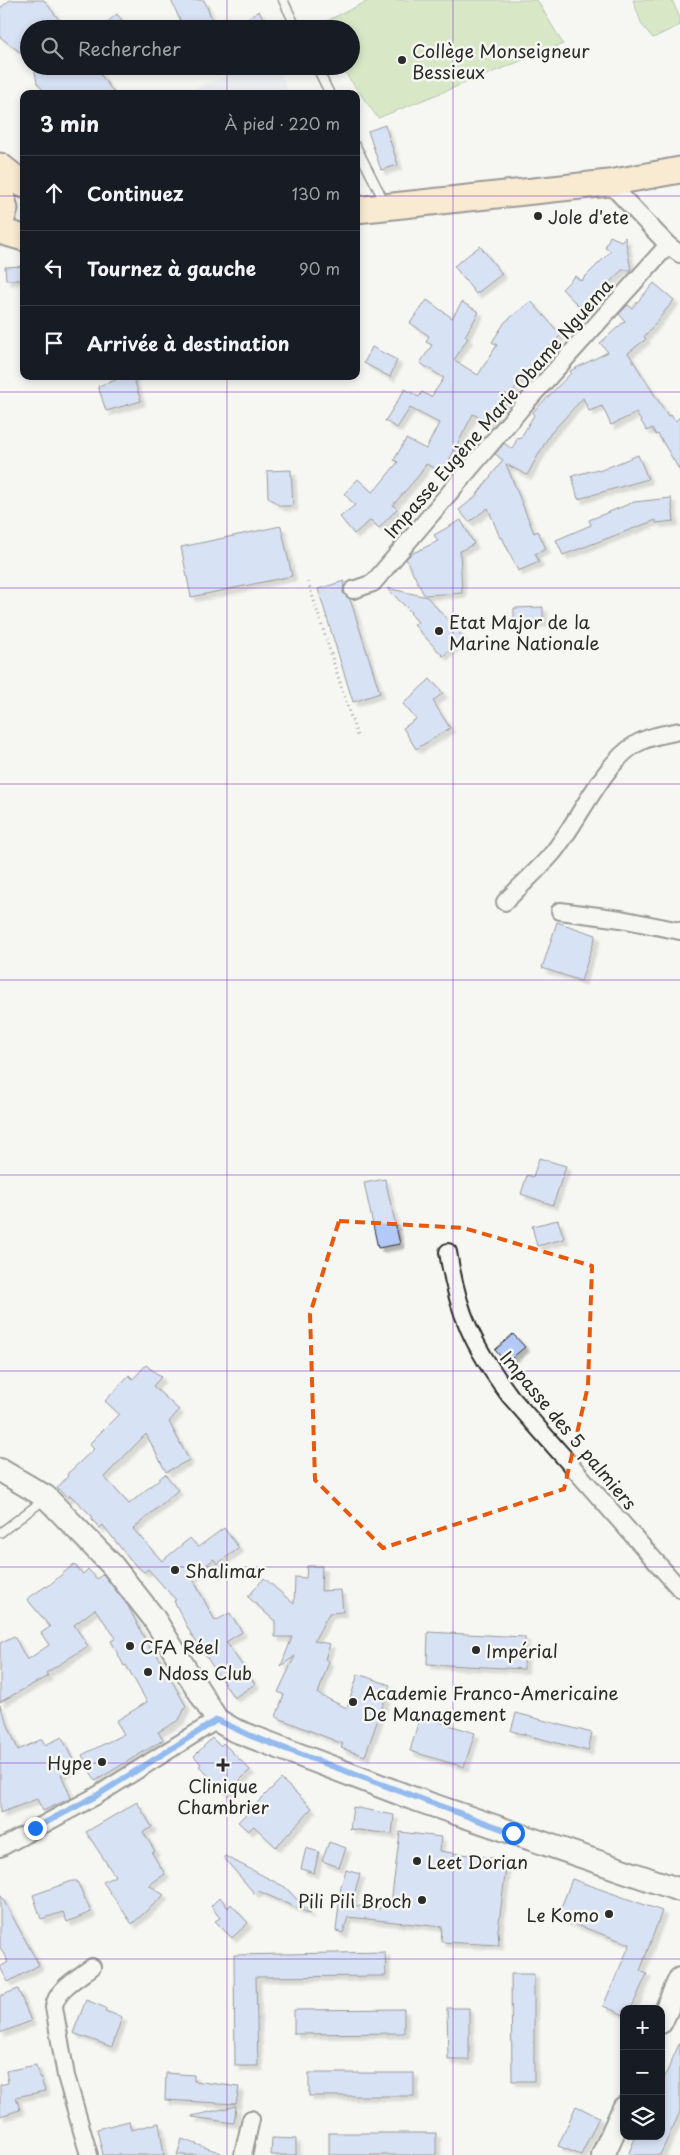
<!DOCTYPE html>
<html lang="fr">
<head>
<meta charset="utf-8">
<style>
  :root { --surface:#171b24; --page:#20242c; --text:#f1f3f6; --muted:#9ea1a6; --line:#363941 }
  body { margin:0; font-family:"Playpen Sans",sans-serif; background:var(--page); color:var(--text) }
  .controls { position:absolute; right:15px; bottom:15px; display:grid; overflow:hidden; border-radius:10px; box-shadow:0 2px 8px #0003 }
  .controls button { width:45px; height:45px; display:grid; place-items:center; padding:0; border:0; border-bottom:1px solid var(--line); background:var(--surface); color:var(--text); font:25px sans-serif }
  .stop { position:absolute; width:15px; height:15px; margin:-11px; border:4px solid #1a73e8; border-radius:50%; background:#fff }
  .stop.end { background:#1a73e8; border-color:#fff; box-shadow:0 1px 5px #0008 }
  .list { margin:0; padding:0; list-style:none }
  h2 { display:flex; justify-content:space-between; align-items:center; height:65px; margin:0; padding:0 20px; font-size:21px }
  h2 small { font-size:16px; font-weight:400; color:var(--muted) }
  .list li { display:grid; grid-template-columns:32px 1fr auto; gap:15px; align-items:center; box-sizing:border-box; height:75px; padding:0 20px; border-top:1px solid var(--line) }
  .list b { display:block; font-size:19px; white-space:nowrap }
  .list em { font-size:16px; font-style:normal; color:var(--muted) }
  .icon { flex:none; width:28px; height:28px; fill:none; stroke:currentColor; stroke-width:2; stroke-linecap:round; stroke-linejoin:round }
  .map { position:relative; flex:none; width:680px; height:2155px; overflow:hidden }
  .search { position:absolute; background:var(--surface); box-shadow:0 2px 8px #0003; left:20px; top:20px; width:340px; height:55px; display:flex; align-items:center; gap:12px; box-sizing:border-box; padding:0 18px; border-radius:28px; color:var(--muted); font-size:19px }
  .panel { position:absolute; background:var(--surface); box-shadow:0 2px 8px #0003; left:20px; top:90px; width:340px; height:290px; border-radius:10px }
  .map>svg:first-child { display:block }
  .built { fill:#e2e8f4 }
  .green { fill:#b3d893; stroke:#6f825f }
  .building { fill:#b3c9f8; stroke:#2b2b2b; filter:url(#shadow) }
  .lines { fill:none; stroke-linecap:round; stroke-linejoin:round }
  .lane-casing { stroke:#2b2b2b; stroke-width:11 }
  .street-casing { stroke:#2b2b2b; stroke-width:20 }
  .secondary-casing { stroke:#2b2b2b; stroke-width:26 }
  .primary-casing { stroke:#2b2b2b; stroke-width:29 }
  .path { stroke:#2b2b2b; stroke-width:3; stroke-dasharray:1 4; stroke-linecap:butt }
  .lane { stroke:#f6f6f2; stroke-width:8 }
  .street { stroke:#f6f6f2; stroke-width:16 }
  .secondary { stroke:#f6f6f2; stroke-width:22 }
  .primary { stroke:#fcdcac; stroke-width:25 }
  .route { stroke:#1a73e8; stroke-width:6 }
  .marked { fill:none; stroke:#e8590c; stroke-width:4; stroke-dasharray:10 6; stroke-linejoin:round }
  .grid { fill:none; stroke:#7b2cbf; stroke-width:1; stroke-opacity:0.55 }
  .poi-dot { fill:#2b2b2b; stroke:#f6f6f2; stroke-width:2 }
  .labels { text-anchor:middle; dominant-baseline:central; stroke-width:5; stroke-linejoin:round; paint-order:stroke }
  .poi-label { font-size:18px; fill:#2b2b2b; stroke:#f6f6f2; text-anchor:start }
  .street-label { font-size:18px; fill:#2b2b2b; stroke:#f6f6f2 }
</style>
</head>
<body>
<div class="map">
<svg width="680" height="2155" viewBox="0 0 680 2155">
  <defs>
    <filter id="shadow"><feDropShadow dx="4.5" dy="4.5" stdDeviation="1" flood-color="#0004"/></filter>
  </defs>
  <rect width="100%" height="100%" fill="#f6f6f2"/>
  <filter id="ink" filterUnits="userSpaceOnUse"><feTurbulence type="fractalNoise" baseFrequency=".02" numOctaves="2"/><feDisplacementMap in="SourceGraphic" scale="10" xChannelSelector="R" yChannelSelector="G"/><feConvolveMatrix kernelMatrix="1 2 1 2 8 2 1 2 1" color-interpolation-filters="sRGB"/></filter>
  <g filter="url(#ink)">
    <path class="built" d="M252,66H279L288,94H181Z"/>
    <g class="green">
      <path d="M370,0H537L563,44L378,118L340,66H351V29L312,28Z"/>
      <path d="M633,0H672L680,18V25L653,38L642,25Z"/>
    </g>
    <g class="building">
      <path d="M10,0H44L66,29H29V59L0,37V8Z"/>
      <path d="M171,0H204L216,29H184Z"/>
      <path d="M259,11L269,29H229Z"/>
      <path d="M117,14L129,29H99Z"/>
      <path d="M34,66H94L115,94H46L37,83Z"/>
      <path d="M385,125L398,165L381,170L368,131Z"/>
      <path d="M610,236L621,241L625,237L631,270H622L582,309L562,289L575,276L581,281L611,251L605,248Z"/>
      <path d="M480,246L502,274L476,294L454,266Z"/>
      <path d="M24,266V280H6L5,267Z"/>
      <path d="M654,283L674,300L644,337L646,339L628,353L668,416L671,415L675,421L680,417V471L658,434L656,435L652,428L647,431L636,413L611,425L602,406L589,411L583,398L550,434L527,475L506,464L534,533L538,531L546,549L535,554L539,562L518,571L502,537L500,538L488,508L469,522L459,510L475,497L503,460L495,454L504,443L512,449L518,437L520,439L534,415L532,413L571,373L570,371L608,352L600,343L625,321L619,314L628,305L632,308Z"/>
      <path d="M427,300L452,318L462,302L479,312L465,336L468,338L454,360L478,375L497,345L492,342L505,322L531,301L561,335L525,372L502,410L497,406L488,422L473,414L443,472L426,464L420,474L393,505L397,509L379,528L371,520L354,534L340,517L355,505L344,494L358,479L372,492L376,489L398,462L394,460L406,439L426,449L439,423L410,408L397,428L385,421L405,389L419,397L422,392L431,397L444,378L420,363L432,345L426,342L429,336L410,323Z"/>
      <path d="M372,347L397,360L390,377L364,363Z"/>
      <path d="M115,376H133L141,401L106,411L98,386L116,380Z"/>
      <path d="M638,455L648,479L578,499L572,476L598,469L599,471Z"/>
      <path d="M291,470L293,506H280L268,497L267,471Z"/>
      <path d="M671,498L674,521L656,523V520L563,555L556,540L591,525L589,520L634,502Z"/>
      <path d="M461,520L474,544L460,551L462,593L424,595L406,559L411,554L438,541L434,535Z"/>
      <path d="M281,526L292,576L191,597L181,547Z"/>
      <path d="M344,581L343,593L350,599L380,693L353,702L318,589Z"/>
      <path d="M387,588L427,597L464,638L443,656L414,625L418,622L410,613L411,612Z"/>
      <path d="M543,607V622L514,623V608Z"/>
      <path d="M430,679L443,693L433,701L450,728L416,749L403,728L416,719L403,704Z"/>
      <path d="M557,922L596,935L581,981L542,968Z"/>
      <path d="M539,1158L566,1166L553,1205L521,1194L527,1175L533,1177Z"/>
      <path d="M385,1179L400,1244L378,1248L364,1183Z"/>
      <path d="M558,1220L564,1239L537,1246L532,1226Z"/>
      <path d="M513,1334L525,1347L506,1363L495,1350Z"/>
      <path d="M146,1365L161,1377L153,1386L179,1410L169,1422L189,1460L166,1472L146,1434L104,1477L129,1504L165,1474L178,1490L133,1529L162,1561L190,1538L198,1547L224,1528L239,1548L217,1564L214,1559L205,1566L201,1563L204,1568L192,1577L215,1621L230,1613L242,1632L226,1642L255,1684L234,1698L191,1634L174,1601L176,1600L148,1569L144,1572L130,1560L103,1525L100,1528L91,1519L93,1517L70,1495L68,1498L57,1488L68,1476L67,1474L94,1449L89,1444L119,1414L105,1401L129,1375L133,1379Z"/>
      <path d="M74,1564L83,1574L88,1569L97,1579L103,1574L128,1606L152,1653L155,1651L186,1706L179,1720L158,1732L163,1740L95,1781L82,1755L124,1734L116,1721L147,1702L126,1665L124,1666L111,1641L116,1638L95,1609L74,1625L88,1646L46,1673L48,1676L0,1702V1643L14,1636L27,1660L49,1645L41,1633L50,1627L27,1599L46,1586L47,1587Z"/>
      <path d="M307,1566H322L321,1591L341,1590L343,1612L329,1613L314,1641L330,1644L325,1659L329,1661L318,1694L347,1708L358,1674L390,1685L365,1756L341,1748L343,1744L276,1717L284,1695L278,1692L295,1656L281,1666L292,1637H275V1621L248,1597L264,1578L294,1604L295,1577L306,1578Z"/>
      <path d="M428,1632L525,1637L524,1669L427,1664Z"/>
      <path d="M0,1705L18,1750L42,1739L45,1745L62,1737L76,1767L61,1774L71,1798L43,1811L37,1799L0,1813Z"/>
      <path d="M516,1713L592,1733L588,1751L511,1731Z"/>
      <path d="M420,1716L475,1733L464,1767L410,1751Z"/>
      <path d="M212,1738L220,1746L223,1743L250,1770L226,1794L199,1766L201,1764L194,1756Z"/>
      <path d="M281,1779L312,1808L276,1847L254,1826L248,1831L238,1822Z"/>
      <path d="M137,1802L152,1827L143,1832L155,1851L152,1853L165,1874L149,1885L164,1895L132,1924L103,1882L115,1876L86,1832Z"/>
      <path d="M353,1807L394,1815L392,1834L350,1829Z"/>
      <path d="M400,1832L441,1837L439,1851L507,1860L498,1930L499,1945L441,1942L442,1927L348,1917L343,1933L336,1931L341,1886L346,1870L360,1874L351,1905L380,1909L381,1902L391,1903Z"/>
      <path d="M329,1842L346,1848L339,1867L322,1861Z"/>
      <path d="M306,1848L319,1852L314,1873L301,1869Z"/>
      <path d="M225,1856L285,1887L311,1914L258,1891L255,1894L224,1858Z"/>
      <path d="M572,1879L662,1911L640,1971L647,1974L631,2009H624V2015L603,2006L630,1944L557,1918Z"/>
      <path d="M72,1881H77L91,1912L67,1922L63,1912L41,1919L33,1895Z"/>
      <path d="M0,1894L39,1965L8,1982L0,1967L8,1962L0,1947Z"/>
      <path d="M220,1897L228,1908L231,1904L248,1923L232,1938L215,1921L220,1918L211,1906Z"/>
      <path d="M385,1952L386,1976L256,1977L258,2066H235L234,1955Z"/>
      <path d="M511,1974H534V2081H512Z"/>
      <path d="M18,1989L31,2021L0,2033V1996Z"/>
      <path d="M86,2000L106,2008L105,2011L122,2017L112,2047L73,2033Z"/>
      <path d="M447,2008H469V2060H448Z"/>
      <path d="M404,2009V2033L294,2034V2010Z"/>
      <path d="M680,2042V2112L660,2155H628L636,2136H661V2085Z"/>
      <path d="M36,2065L45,2091L16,2097L20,2110L0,2116V2085L8,2083L6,2071Z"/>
      <path d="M166,2073L194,2075V2081L239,2087L236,2104L165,2100Z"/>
      <rect x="309" y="2073" width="105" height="23"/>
      <path d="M236,2106L234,2123L192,2117V2116Z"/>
      <path d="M576,2106L599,2117L581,2155L558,2146Z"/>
      <path d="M129,2121L131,2130L159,2123L164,2155H103L97,2129Z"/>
      <rect x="329" y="2133" width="107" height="22"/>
      <path d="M272,2138L296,2139V2155H271Z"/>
      <path d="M182,2139L221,2153V2155H177Z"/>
    </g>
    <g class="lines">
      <defs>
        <g id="lane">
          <path d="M283,0L297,29"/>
          <path d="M316,66L330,94"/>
          <path d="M356,146L385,203"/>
          <path d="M0,1533L45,1499"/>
        </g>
        <g id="street">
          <path d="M609,183L668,245L680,254"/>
          <path d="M353,590L373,583L523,406L668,245"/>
          <path d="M505,902C520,886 537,871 551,855C577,825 602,764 636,744C649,736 665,734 680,731"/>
          <path d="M560,911L621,919L680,931"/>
          <path d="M448,1252C458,1314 473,1346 510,1396L680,1589"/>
          <path d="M0,1848L96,1796L217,1720"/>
          <path d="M89,2155L66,2076L54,2007C56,1989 78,1978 92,1967"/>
          <path d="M243,2155L251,2119"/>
        </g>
        <g id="secondary">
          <path d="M0,1470L46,1497L112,1565L153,1617L217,1720L234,1730L409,1797L680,1890"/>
          <path d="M661,2022L680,1979"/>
          <path d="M603,2155L624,2108"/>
        </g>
        <g id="primary">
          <path d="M0,166L24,185"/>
          <path d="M0,189L5,209L0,225"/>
          <path d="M356,210L609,183L680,170"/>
          <path d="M0,231L24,238"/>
        </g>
      </defs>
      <use href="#lane" class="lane-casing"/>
      <use href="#street" class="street-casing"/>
      <use href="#secondary" class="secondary-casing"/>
      <use href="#primary" class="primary-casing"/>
      <path class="path" d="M308,582L357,736"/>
      <use href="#lane" class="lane"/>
      <use href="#street" class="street"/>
      <use href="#secondary" class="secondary"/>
      <use href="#primary" class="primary"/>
    </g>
  </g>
  <g class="lines" filter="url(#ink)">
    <path class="route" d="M35,1828L96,1796L217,1720L251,1736L513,1833"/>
  </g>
  <path d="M0 0H680V2155H0ZM339,1221L464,1228L592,1266L588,1386L564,1489L383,1548L315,1480L310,1314Z" fill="#f6f6f2" fill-opacity=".55" fill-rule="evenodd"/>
  <path class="marked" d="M339,1221L464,1228L592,1266L588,1386L564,1489L383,1548L315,1480L310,1314Z"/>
  <path class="grid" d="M227,0V29M453,0V2155M227,66V94M0,196H24M356,196H680M227,376V2155M0,392H680M0,588H680M0,784H680M0,980H680M0,1175H680M0,1371H680M0,1567H680M0,1763H680M0,1959H680"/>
  <g class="poi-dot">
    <circle cx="402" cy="60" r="5"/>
    <circle cx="538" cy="216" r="5"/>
    <circle cx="439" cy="631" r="5"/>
    <circle cx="175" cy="1570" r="5"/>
    <circle cx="130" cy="1646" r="5"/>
    <circle cx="476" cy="1650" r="5"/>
    <circle cx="148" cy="1672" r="5"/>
    <circle cx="353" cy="1702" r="5"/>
    <circle cx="102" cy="1762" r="5"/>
    <path d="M220.5 1757.5h5v5h5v5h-5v5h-5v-5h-5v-5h5z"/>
    <circle cx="417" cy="1861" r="5"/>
    <circle cx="422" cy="1900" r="5"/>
    <circle cx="609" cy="1914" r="5"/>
  </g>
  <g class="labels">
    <g class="poi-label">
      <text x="412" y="50">Collège Monseigneur<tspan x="412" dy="21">Bessieux</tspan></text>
      <text x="548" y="216">Jole d'ete</text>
      <text x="449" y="621">Etat Major de la<tspan x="449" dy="21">Marine Nationale</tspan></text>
      <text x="185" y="1570">Shalimar</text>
      <text x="140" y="1646">CFA Réel</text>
      <text x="486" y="1650">Impérial</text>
      <text x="158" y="1672">Ndoss Club</text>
      <text x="363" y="1692">Academie Franco-Americaine<tspan x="363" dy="21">De Management</tspan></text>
      <text x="92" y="1762" text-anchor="end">Hype</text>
      <text x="223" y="1785" text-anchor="middle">Clinique<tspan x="223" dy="21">Chambrier</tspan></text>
      <text x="427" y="1861">Leet Dorian</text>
      <text x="412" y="1900" text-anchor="end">Pili Pili Broch</text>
      <text x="599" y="1914" text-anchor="end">Le Komo</text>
    </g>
    <g class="street-label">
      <text transform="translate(498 408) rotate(-49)">Impasse Eugène Marie Obame Nguema</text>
      <text transform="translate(569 1430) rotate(50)">Impasse des 5 palmiers</text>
    </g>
  </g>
</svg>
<div class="controls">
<button>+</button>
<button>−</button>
<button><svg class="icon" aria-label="layers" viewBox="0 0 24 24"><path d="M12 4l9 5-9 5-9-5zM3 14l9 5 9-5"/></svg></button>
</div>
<div class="stop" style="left:513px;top:1833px"></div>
<div class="stop end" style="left:35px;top:1828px"></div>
<div class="search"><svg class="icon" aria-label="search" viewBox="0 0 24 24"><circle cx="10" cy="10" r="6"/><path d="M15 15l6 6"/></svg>Rechercher</div>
<section class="panel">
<h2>3 min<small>À pied · 220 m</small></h2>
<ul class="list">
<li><svg class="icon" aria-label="ahead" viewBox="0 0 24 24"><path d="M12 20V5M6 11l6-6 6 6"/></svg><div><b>Continuez</b></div><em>130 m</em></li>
<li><svg class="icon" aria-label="left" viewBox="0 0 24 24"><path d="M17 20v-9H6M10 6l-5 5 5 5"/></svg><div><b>Tournez à gauche</b></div><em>90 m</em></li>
<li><svg class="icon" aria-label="arrive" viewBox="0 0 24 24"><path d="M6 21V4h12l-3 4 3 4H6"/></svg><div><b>Arrivée à destination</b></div></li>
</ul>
</section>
</div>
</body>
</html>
